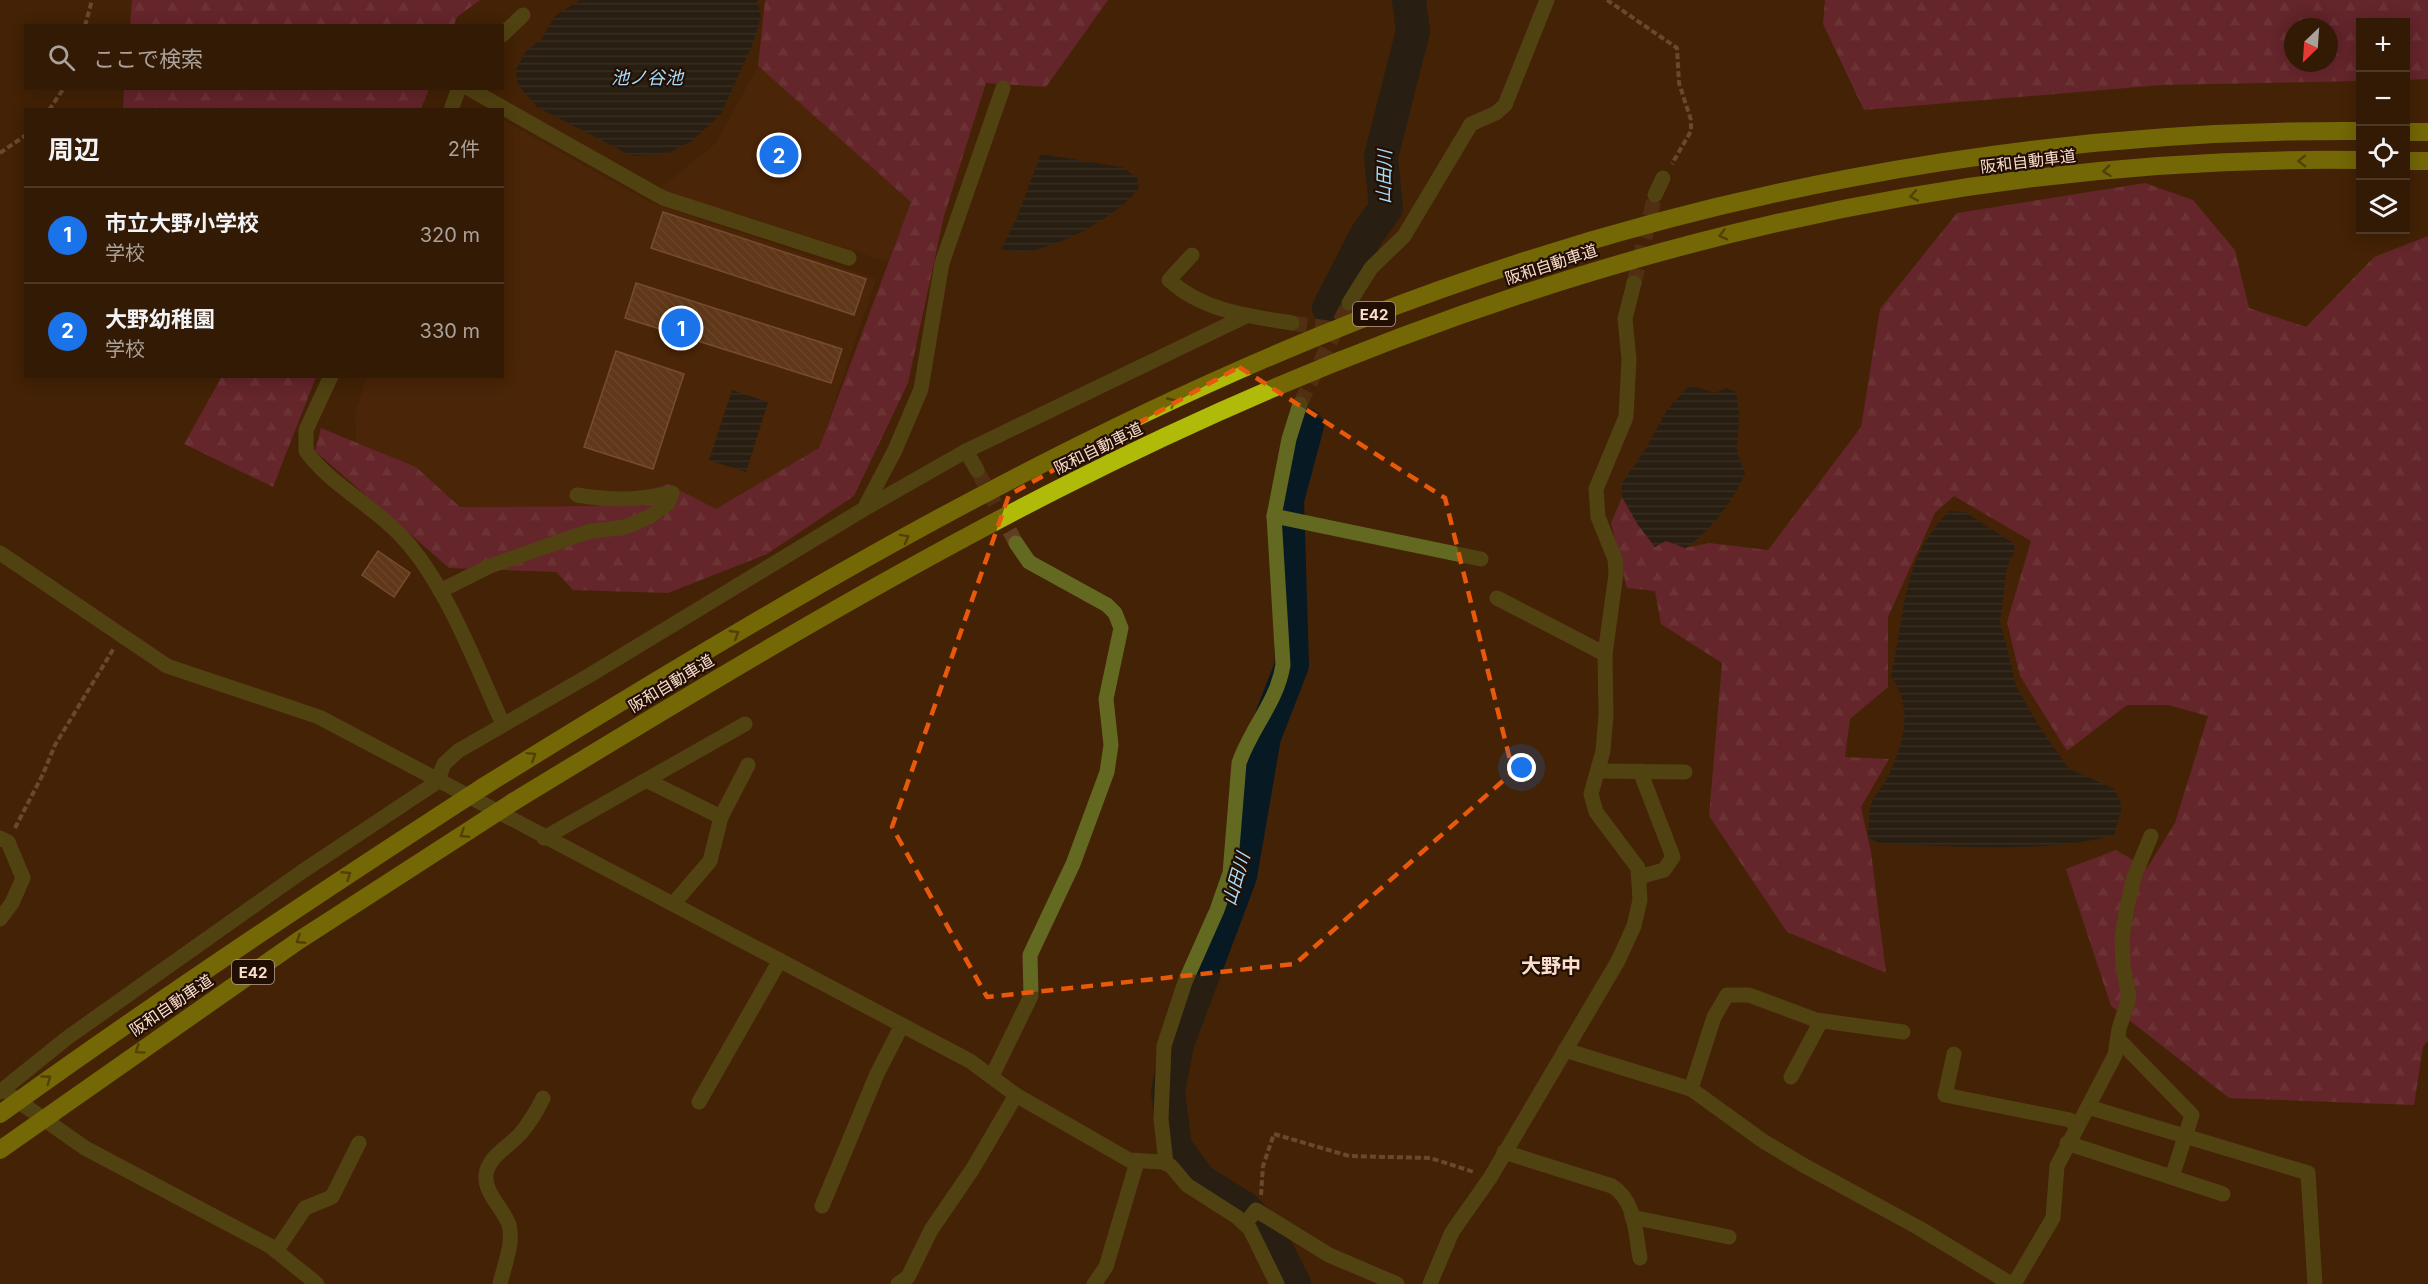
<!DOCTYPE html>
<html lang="ja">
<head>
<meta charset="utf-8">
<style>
  :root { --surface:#331a04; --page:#3b230e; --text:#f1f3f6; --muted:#a9a19a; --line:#4e3826; --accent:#1a73e8 }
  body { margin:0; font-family:Inter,"Noto Sans JP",sans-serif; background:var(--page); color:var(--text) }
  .controls { position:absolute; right:18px; top:18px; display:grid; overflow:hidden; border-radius:0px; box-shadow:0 3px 15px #0003 }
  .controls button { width:54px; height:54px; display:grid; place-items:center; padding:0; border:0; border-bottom:2px solid var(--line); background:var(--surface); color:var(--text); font:30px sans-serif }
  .compass { position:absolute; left:2284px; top:18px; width:54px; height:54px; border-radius:50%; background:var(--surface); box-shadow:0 3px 15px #0003; rotate:205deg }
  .you { position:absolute; left:1522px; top:768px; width:21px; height:21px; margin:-15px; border:4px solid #fff; border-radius:50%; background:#1a73e8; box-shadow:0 0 0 9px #1a73e833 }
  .badge { display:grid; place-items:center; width:39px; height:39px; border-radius:50%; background:var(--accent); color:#fff; font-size:20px; font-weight:700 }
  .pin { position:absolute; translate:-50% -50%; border:3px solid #fff; box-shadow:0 2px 6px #0006 }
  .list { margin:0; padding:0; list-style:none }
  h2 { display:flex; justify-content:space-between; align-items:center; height:78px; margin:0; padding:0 24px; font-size:26px }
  h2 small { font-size:20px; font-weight:400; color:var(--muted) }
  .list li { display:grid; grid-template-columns:39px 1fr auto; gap:18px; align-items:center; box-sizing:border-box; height:96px; padding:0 24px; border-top:2px solid var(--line) }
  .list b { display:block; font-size:22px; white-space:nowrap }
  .list p { margin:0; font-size:20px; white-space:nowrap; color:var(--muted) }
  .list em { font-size:20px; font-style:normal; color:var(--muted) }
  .icon { flex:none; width:33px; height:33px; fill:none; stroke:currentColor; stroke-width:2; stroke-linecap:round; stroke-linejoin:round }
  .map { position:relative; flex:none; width:2428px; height:1284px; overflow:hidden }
  .search { position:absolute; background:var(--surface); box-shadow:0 3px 15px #0003; left:24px; top:24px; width:480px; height:66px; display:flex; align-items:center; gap:15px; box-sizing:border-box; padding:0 21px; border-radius:0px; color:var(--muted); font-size:22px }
  .panel { position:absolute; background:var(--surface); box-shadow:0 3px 15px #0003; left:24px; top:108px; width:480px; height:270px; border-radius:0px }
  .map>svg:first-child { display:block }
  .built { fill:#522909 }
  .forest { fill:url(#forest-firs); fill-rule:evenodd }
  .water { fill:url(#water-rules) }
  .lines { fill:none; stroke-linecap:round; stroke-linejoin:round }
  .river { stroke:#071923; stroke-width:34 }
  .building { fill:url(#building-back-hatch); stroke:#b37f5c; stroke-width:1.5 }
  .minor-tunnel { stroke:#5f3e24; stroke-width:15; stroke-dasharray:15 8; stroke-linecap:butt }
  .path { stroke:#977760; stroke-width:4; stroke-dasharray:6 3; stroke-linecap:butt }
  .minor { stroke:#636921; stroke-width:15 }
  .highway { stroke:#afbb08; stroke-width:18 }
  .highway-bridge { stroke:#afbb08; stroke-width:18 }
  .oneway { stroke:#686506 }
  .marked { fill:none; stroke:#e8590c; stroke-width:4.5; stroke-dasharray:12 8; stroke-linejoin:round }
  .labels { text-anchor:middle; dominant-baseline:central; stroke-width:4.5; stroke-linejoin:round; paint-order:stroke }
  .shield { fill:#220f03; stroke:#ba9f8f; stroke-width:1.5 }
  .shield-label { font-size:15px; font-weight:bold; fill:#fbddcb }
  .street-label { font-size:16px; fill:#fbddcb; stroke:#220f03 }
  .water-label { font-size:18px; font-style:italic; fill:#a6ddfe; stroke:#220f03 }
  .quarter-label { font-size:20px; font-weight:bold; fill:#fbddcb; stroke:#220f03 }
</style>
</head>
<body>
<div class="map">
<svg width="2428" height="1284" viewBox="0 0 2428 1284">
  <defs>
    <pattern id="forest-firs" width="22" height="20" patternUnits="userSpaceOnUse" patternTransform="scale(1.5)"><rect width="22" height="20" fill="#8d2859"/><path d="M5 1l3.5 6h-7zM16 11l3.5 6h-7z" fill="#9e4770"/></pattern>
    <pattern id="water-rules" width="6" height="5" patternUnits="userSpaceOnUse" patternTransform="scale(1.5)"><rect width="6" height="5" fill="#071923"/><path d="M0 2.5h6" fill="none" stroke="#2c3a42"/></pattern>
    <pattern id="building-back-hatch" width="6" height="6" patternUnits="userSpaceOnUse" patternTransform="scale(1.5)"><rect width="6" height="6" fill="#845331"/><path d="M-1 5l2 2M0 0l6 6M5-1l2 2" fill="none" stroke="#966b4e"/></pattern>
  </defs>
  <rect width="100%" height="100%" fill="#442206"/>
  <g class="built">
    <path d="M758,66L912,202L888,262L659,189L716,143Z"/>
    <path d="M503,120L650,202L876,279L819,448L716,510L668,484L596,506L460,507L416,467L356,442L355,414L367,377L502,376Z"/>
  </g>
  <g class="forest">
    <path d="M132,0H480L457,17L454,25H130Z"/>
    <path d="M765,0H1108L1046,87L986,83L944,216L908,383L854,496L767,554L668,593L573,590L556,572L449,568L315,451L321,428L416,467L460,507L596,506L668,484L716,509L819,448L911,202L758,66Z"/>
    <path d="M1825,0H2428V79L2406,80V22H2360V81L2162,85L1864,110L1823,24ZM2293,27H2329V63H2293Z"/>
    <path d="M124,89V88L429,89L421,109H123Z"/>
    <path d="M2145,183L2193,200L2235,250L2249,308L2306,327L2374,257L2428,236V1041L2423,1047L2414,1105L2229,1098L2111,1006L2066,869L2116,850L2147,868L2175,823L2208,716L2168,705H2127L2067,751L2020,676L2007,622L2031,541L1954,496L1935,513L1888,617V687L1850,719L1845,757L1889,759L1861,807L1871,852L1886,973L1787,932L1709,816L1722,663L1661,624L1655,591L1627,588L1611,523L1622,497L1655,547L1666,540L1685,548L1709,543L1768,550L1861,427L1880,309L1957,213Z"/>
    <path d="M222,376L316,377L273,487L184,444Z"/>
  </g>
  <g class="water">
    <path d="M580,0H757L761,17L753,43L721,114L692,141L666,154L632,156L537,107L518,85L516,70L525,52L541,40L555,16Z"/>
    <path d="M1041,154L1122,167L1137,178L1139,187C1122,215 1053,251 1020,252C1014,252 1007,250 1001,249L1017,217Z"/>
    <path d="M1690,385L1715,393L1726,388L1736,392L1739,413L1737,452L1745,474C1732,502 1711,531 1685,548L1666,541L1655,547L1638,525L1622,497V483L1645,450L1667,410Z"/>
    <path d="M732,390L768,402L746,472L709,460Z"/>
    <path d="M1949,511L1965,512L2013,543L2015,550L2007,567L2000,622L2017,688L2037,723L2068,768L2114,789L2122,807L2114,835C2039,855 1956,845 1880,844L1868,837C1869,826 1868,810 1873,800C1876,793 1882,787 1886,780C1903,747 1915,709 1891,676C1906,613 1900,562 1949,511Z"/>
  </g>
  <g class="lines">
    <g class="river">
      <path d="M1329,308L1366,236L1386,208L1381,157L1413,31L1409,0"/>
      <path d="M1294,1284L1268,1233L1245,1209L1200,1181L1175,1147L1168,1092L1177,1044L1240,876L1264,737L1292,665L1287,500L1307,425"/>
    </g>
  </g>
  <g class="building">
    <path d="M663,212L866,279L854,315L651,248Z"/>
    <path d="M636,283L842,349L831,383L625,318Z"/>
    <path d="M616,351L684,374L653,469L584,447Z"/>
    <path d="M378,551L410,573L394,597L362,575Z"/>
  </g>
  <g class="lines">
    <g class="minor-tunnel">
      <path d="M1634,283L1655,195"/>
      <path d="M1292,323L1335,329"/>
      <path d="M1300,404L1349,303"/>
      <path d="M977,470L1016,543"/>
    </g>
    <g class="path">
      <path d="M1607,0L1677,48L1679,83L1691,120V131L1672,164"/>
      <path d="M85,26L92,0"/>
      <path d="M49,110L64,88"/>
      <path d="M0,153L26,135"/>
      <path d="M15,828L43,774L55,745L114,648"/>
      <path d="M1261,1195L1263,1166L1274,1134L1349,1156L1430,1158L1474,1172"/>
    </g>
    <g class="minor">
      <path d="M502,35L523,15"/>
      <path d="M468,88L663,198L849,258"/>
      <path d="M451,110L459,88"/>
      <path d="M1655,195L1663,178"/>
      <path d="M1192,255L1169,280C1203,311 1248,316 1292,323"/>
      <path d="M1349,303L1371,268L1404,236L1471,124L1496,113L1505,105L1547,0"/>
      <path d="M331,376L306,430V451C331,486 375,506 404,539C447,586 476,666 503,724"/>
      <path d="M966,451L977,470"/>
      <path d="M577,495C613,501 637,500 672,493"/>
      <path d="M864,509L895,450L921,389L942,263L1003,88"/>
      <path d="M1274,516L1481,559"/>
      <path d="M0,553L167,666L319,717L970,1061L1016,1095L1129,1160L1162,1162L1171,1166L1187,1185L1237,1217L1250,1229L1277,1284"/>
      <path d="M440,591L490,566L587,532L625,527L649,517L668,503L672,493"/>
      <path d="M1497,598L1605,654"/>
      <path d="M1598,771L1685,772"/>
      <path d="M646,780L721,817"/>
      <path d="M0,838L8,842L23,878L12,903L0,919"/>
      <path d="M544,838L745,724"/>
      <path d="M1639,877L1664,870L1673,857L1640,771"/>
      <path d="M674,903L710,861L721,817L748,765"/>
      <path d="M2118,1039L2192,1115L2172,1177"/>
      <path d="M1565,1050L1691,1089L1763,1141L1805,1166L1919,1228L2011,1284"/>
      <path d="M1954,1054L1945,1095L2070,1120L2077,1127"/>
      <path d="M992,1076L1031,996L1030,955L1073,864L1107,772L1111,745L1106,699L1121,628L1115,613L1107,605L1029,562L1016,543"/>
      <path d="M1791,1077L1821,1021"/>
      <path d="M1691,1089L1714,1017L1727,995H1749L1816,1020L1903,1032"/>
      <path d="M0,1092L67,1038L300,873L437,782L444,764L458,751L590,675L864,509L966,451L1246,316"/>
      <path d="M11,1096L85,1148L270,1246L317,1284"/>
      <path d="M699,1102L780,960"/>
      <path d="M2088,1107L2308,1173L2315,1284"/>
      <path d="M2067,1143L2223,1194"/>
      <path d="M1504,1152L1612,1186C1636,1201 1635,1232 1640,1258"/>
      <path d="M1166,1163L1161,1119L1164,1046L1185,982L1217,910L1230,873L1239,763C1251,728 1277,702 1283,665L1274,516L1289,439L1300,404"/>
      <path d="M822,1206L877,1074L902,1025"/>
      <path d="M1632,1217L1729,1237"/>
      <path d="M1245,1224L1256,1210L1329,1255L1397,1284"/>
      <path d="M276,1251L305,1208L332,1197L359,1143"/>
      <path d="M500,1284C504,1266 514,1243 509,1225C504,1209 484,1193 486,1175C488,1156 510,1146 521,1133C530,1122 537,1111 543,1098"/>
      <path d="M898,1284L908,1277L931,1230L972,1170L1016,1095"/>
      <path d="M1094,1284L1106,1267L1137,1162"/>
      <path d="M1430,1284L1452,1232L1490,1178L1618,961L1634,926L1640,900L1638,868L1596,812L1591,794L1603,751L1606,715L1605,654L1616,574L1615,559L1598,517L1596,489L1626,417L1629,359L1625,319L1634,283"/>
      <path d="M2014,1284L2053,1218L2057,1166L2115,1055L2119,1029L2129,998L2123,965L2122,938L2127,907L2134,877L2151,836"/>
    </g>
    <g class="highway">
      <path d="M2406,132H2428"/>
      <path d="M2406,161H2428"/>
      <path d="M483,787C763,613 1051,441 1359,320C1678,195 2018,129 2360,131"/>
      <path d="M513,802C692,693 871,584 1058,489C1464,282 1902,154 2360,160"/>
    </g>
    <g class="highway-bridge">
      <path d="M0,1114C158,1000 319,893 483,787"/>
      <path d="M0,1150L298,941L513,802"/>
    </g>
  </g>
  <defs><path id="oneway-chevron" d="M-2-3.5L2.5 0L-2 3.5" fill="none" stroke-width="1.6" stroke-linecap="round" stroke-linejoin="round" transform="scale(1.5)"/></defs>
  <g class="oneway">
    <use href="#oneway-chevron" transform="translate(2302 161) rotate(179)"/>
    <use href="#oneway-chevron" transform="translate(2107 171) rotate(174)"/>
    <use href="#oneway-chevron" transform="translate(1914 196) rotate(170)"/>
    <use href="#oneway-chevron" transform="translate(1723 235) rotate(166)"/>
    <use href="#oneway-chevron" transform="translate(1172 402) rotate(-25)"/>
    <use href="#oneway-chevron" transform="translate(905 538) rotate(-29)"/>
    <use href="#oneway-chevron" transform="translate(735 634) rotate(-30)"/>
    <use href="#oneway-chevron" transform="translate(532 756) rotate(-32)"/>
    <use href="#oneway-chevron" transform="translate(464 834) rotate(147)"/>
    <use href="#oneway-chevron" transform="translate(347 875) rotate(-33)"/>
    <use href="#oneway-chevron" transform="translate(300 940) rotate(147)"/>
    <use href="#oneway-chevron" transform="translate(139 1050) rotate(145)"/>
    <use href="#oneway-chevron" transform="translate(47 1079) rotate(-36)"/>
  </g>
  <path d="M0 0H2428V1284H0ZM1239,367L1445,498L1513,772L1295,964L987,997L892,827L1009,495Z" fill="#442206" fill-opacity=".55" fill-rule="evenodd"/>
  <path class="marked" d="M1239,367L1445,498L1513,772L1295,964L987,997L892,827L1009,495Z"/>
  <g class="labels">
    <g class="shield">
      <rect x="1353" y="302" width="42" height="24" rx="4.5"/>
      <rect x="232" y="960" width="42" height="24" rx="4.5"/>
    </g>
    <g class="shield-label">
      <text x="1374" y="314">E42</text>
      <text x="253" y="972">E42</text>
    </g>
    <g class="street-label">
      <text transform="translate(2028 161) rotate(-7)">阪和自動車道</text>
      <text transform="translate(1551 264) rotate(-18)">阪和自動車道</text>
      <text transform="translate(1098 448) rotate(-26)">阪和自動車道</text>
      <text transform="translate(671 683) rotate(-31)">阪和自動車道</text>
      <text transform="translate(171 1005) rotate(-34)">阪和自動車道</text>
    </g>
    <g class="water-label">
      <text x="647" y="77">池ノ谷池</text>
      <text transform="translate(1384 177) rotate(-89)">山田川</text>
      <text transform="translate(1236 879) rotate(-74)">山田川</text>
    </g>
    <g class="quarter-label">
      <text x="1551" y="966">大野中</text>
    </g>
  </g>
</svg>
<div class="controls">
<button>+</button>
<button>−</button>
<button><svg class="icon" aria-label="locate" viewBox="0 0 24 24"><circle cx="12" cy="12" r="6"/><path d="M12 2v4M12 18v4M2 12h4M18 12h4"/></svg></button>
<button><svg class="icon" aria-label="layers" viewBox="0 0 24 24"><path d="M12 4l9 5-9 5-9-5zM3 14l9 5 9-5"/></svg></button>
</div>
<svg class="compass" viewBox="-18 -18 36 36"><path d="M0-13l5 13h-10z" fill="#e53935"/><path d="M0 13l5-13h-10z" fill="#a9a19a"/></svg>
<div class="you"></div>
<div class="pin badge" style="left:681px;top:328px">1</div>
<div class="pin badge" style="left:779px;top:155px">2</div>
<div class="search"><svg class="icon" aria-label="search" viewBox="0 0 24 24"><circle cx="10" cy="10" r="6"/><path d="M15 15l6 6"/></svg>ここで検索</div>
<section class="panel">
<h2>周辺<small>2件</small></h2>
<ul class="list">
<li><span class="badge">1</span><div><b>市立大野小学校</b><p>学校</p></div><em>320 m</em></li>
<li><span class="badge">2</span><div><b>大野幼稚園</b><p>学校</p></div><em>330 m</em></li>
</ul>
</section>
</div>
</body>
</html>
